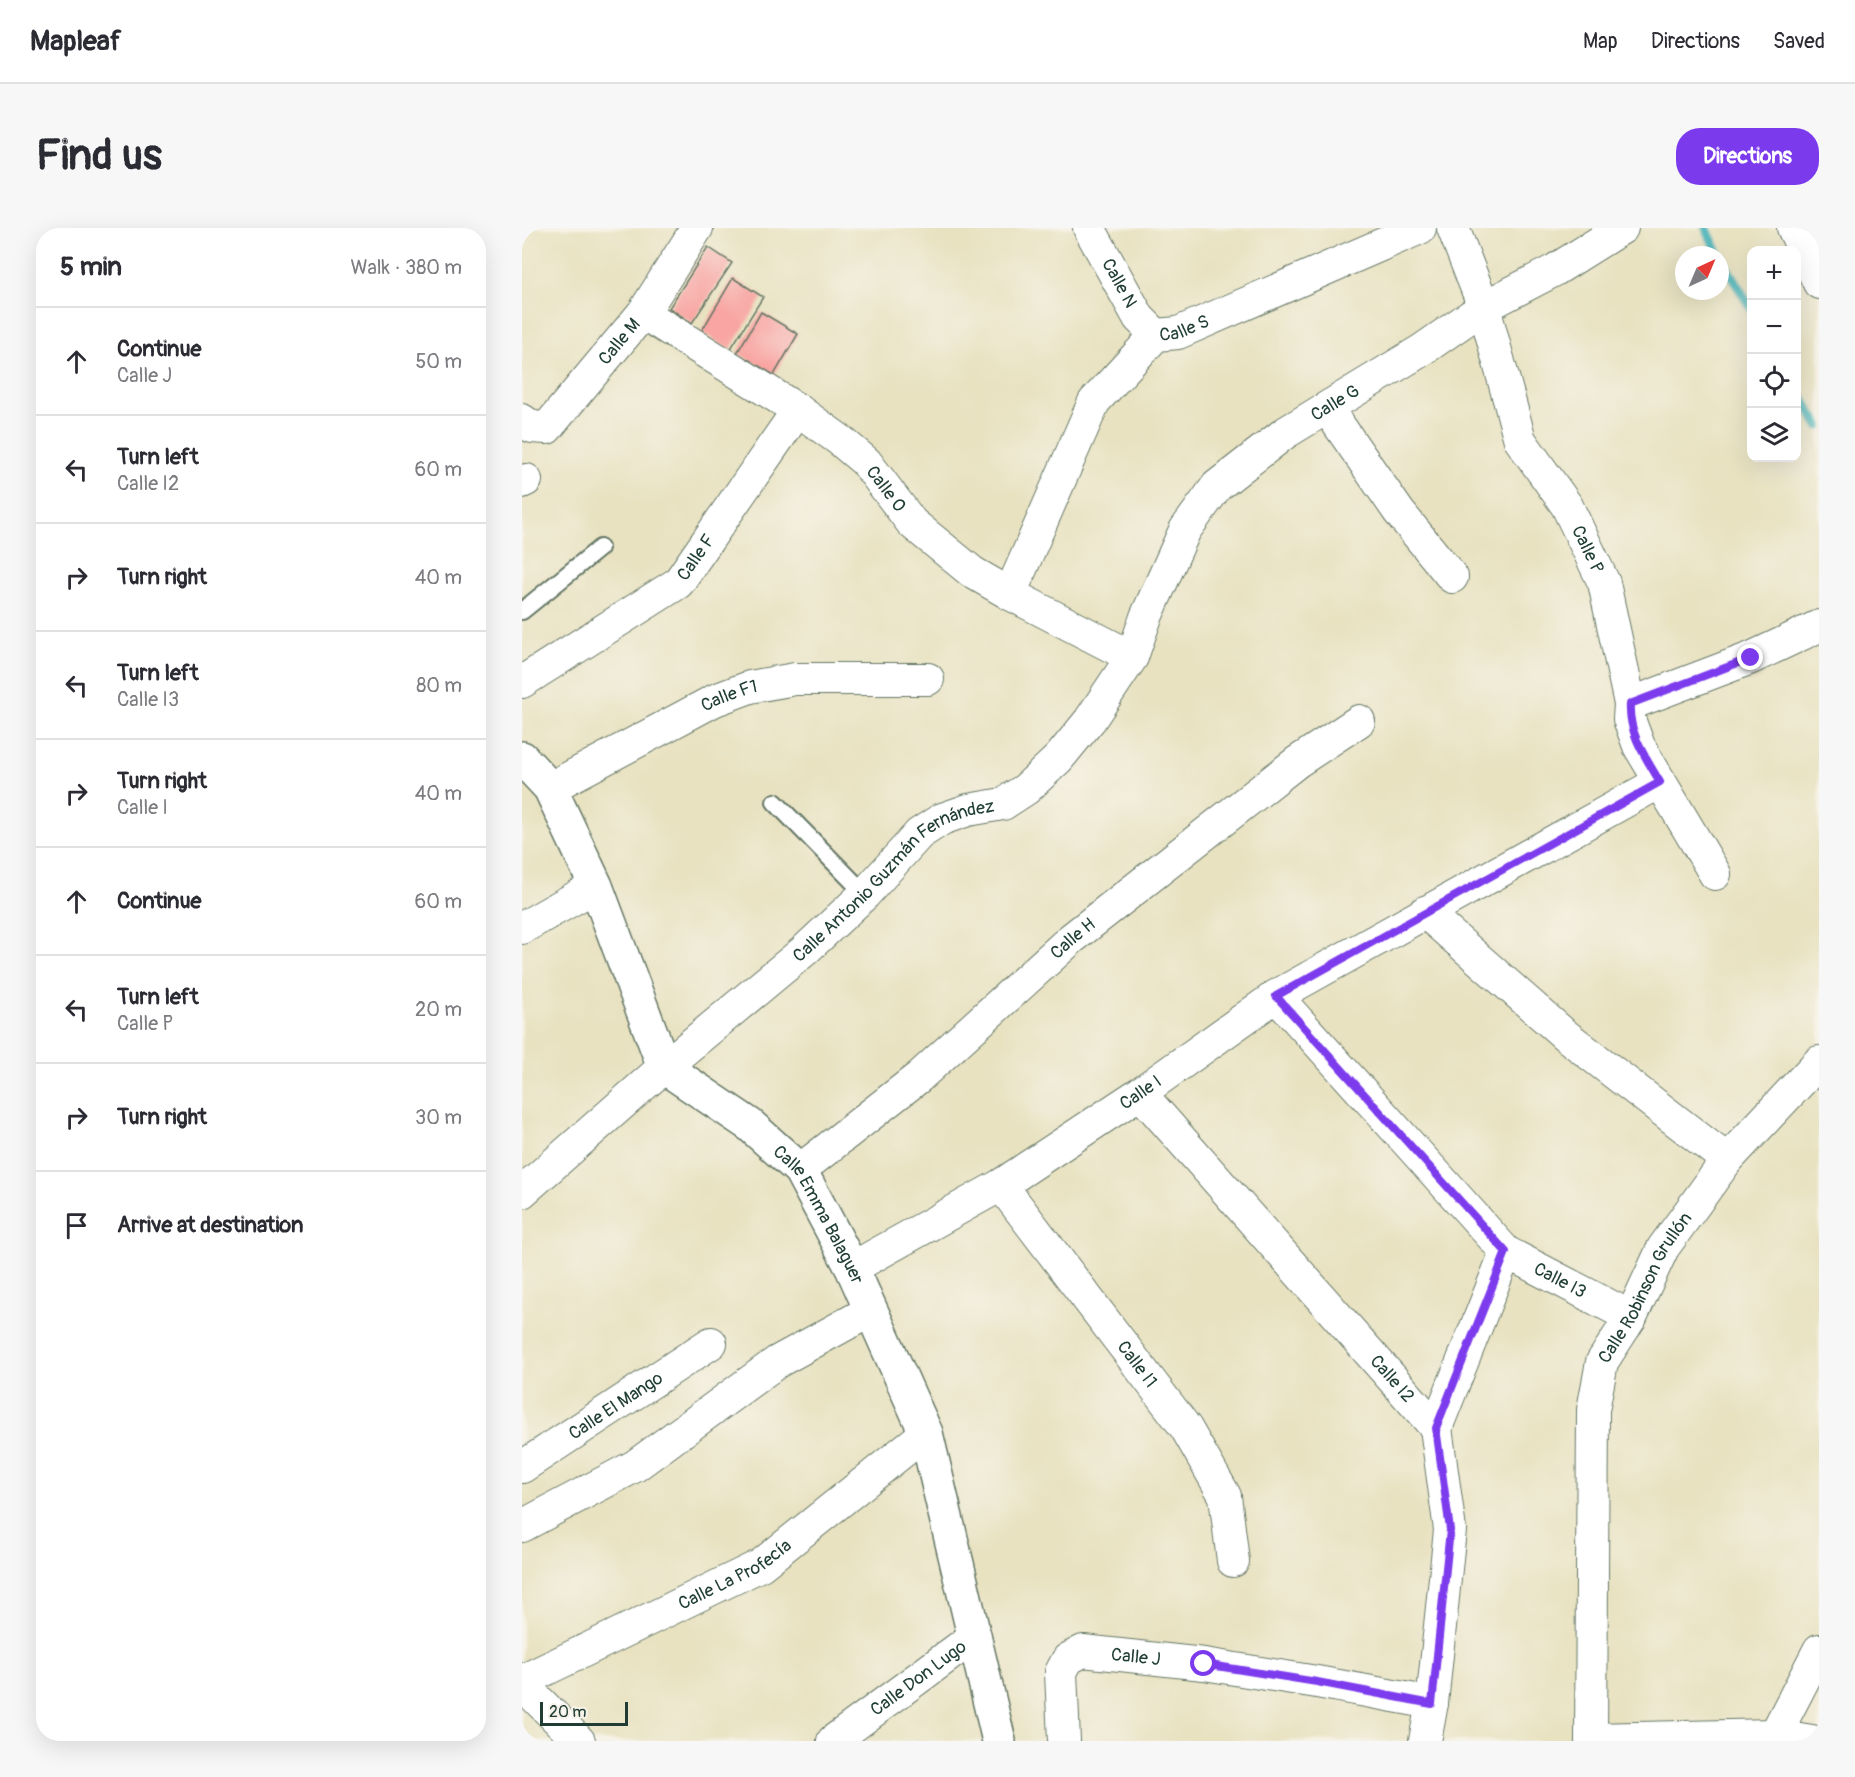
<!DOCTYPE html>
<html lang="en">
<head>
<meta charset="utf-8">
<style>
  :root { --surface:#fff; --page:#f7f7f7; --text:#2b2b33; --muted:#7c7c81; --line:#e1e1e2; --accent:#7c3aed }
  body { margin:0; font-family:Pangolin,sans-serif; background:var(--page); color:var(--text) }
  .controls { position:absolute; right:18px; top:18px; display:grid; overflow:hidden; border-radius:12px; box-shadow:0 6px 24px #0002 }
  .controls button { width:54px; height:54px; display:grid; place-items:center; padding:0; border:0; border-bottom:2px solid var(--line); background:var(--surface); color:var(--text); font:30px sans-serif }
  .compass { position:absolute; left:1153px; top:18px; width:54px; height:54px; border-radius:50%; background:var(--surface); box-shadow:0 6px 24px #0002; rotate:44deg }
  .scale { position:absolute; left:18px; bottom:15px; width:88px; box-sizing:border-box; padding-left:6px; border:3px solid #1f3d34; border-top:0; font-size:16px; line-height:21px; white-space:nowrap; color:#1f3d34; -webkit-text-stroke:4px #f7f3e8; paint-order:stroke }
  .stop { position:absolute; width:18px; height:18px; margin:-14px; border:4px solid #7c3aed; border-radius:50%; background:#fff }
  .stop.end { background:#7c3aed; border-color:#fff; box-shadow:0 2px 6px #0008 }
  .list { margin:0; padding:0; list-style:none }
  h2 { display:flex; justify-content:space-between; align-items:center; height:78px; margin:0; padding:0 24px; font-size:26px }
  h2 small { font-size:20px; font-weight:400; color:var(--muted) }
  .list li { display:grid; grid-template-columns:39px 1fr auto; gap:18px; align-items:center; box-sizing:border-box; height:108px; padding:0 24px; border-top:2px solid var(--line) }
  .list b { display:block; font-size:22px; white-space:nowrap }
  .list p { margin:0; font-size:20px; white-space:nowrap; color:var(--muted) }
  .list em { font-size:20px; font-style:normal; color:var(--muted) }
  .icon { flex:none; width:33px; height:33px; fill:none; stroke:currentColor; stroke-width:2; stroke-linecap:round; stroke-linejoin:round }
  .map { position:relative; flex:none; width:1297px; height:1513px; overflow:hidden; border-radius:24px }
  header { display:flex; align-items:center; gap:36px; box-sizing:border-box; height:84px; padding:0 30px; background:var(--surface); border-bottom:2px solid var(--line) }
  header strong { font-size:28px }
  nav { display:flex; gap:33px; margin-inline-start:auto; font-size:21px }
  .intro { display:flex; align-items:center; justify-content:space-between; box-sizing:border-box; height:144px; padding:0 36px }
  h1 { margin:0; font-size:42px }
  .button { padding:15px 27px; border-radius:24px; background:var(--accent); color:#fff; font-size:21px; font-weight:700 }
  main { display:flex; gap:36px; padding:0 36px }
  aside { flex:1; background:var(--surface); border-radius:24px; box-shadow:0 6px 24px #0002 }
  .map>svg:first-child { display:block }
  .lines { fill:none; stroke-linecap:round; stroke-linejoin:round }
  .stream { stroke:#44b4ba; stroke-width:9 }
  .building { fill:#f8a5a3 }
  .service-casing { stroke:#657765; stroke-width:20 }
  .minor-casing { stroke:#657765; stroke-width:34 }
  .tertiary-casing { stroke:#657765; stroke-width:36 }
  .service { stroke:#fff; stroke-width:16 }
  .minor { stroke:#fff; stroke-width:32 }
  .tertiary { stroke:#fff; stroke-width:33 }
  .route { stroke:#7c3aed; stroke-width:8 }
  .labels { text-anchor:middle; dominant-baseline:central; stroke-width:4.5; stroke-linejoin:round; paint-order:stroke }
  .street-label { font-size:18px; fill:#1f3d34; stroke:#f7f3e8 }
</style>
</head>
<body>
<header>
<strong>Mapleaf</strong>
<nav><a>Map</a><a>Directions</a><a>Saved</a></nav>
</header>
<div class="intro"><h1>Find us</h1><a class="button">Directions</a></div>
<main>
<aside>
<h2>5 min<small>Walk · 380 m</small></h2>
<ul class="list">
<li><svg class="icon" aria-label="ahead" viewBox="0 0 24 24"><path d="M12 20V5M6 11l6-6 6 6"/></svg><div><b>Continue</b><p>Calle J</p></div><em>50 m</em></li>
<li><svg class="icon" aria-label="left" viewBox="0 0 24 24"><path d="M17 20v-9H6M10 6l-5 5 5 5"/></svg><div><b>Turn left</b><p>Calle I2</p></div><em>60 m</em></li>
<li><svg class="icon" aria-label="right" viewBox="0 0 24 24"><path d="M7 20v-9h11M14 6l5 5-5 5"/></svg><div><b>Turn right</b></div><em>40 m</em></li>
<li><svg class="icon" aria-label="left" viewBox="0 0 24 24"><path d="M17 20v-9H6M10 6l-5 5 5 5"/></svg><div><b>Turn left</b><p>Calle I3</p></div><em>80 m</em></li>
<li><svg class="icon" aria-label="right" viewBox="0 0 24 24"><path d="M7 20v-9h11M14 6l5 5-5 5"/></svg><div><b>Turn right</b><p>Calle I</p></div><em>40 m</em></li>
<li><svg class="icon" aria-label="ahead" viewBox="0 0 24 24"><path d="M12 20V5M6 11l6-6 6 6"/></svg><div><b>Continue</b></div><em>60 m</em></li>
<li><svg class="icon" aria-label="left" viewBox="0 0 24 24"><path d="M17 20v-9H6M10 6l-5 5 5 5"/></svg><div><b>Turn left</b><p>Calle P</p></div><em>20 m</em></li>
<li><svg class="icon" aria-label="right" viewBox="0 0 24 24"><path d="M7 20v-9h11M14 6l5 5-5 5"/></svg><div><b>Turn right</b></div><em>30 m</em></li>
<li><svg class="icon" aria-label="arrive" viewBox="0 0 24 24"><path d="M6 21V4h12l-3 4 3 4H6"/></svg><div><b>Arrive at destination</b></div></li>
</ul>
</aside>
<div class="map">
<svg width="1297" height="1513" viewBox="0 0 1297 1513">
  <rect width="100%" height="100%" fill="#f7f3e8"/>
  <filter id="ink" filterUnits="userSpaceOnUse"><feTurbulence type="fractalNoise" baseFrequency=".0167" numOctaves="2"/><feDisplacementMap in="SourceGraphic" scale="12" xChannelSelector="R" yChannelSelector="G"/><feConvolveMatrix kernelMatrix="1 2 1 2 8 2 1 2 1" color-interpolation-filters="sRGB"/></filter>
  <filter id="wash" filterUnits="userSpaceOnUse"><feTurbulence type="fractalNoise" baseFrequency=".008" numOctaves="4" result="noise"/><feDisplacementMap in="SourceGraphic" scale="24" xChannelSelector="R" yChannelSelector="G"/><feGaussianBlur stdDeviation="1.35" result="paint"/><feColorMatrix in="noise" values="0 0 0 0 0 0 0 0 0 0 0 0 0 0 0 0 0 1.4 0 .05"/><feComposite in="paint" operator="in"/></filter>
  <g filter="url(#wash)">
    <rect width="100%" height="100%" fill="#e8e2c1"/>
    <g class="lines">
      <g class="stream">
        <path d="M1184,0L1197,27"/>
        <path d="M1198,28L1230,82"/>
        <path d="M1274,160L1297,198"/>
      </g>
    </g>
    <g id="blocks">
      <g class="building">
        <path d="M186,19L210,35L170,95L147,80Z"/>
        <path d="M211,50L241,69L208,122L179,104Z"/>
        <path d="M239,84L276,106L252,147L215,125Z"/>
      </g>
    </g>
  </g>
  <g filter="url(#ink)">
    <use href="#blocks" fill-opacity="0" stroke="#657765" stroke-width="1.5"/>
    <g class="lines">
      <defs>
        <g id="service">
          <path d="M0,383L78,320"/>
          <path d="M253,574L343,666"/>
        </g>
        <g id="minor">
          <path id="s1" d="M567,0L617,90L634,107"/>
          <path id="s2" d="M931,0L962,79L998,212L1045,278L1082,355L1108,476L1107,491L1117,518L1193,646"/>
          <path d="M1271,0L1297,55"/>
          <path id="s3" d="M121,85L276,182L319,213L344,234L390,295L450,344L488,366L610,429"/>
          <path d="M805,180L877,284L930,349"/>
          <path id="s4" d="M0,192L10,199L25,200L121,85L175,0"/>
          <path d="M0,254L4,252"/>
          <path id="s5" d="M488,366L572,174L634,107L656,105L898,0"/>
          <path id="s6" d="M0,454L156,355L276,182"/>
          <path d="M1108,476L1229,430L1297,398"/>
          <path id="s7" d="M28,560L193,472L228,459L273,451H406"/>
          <path d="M903,684L1043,807L1205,932"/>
          <path d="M0,700L74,658"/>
          <path id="s8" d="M754,768L984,1024L1109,1089"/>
          <path id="s9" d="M618,865L914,1200L928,1302L910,1475L903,1513"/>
          <path id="s10" d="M278,942L397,849L549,711L775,534L837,493"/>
          <path id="s11" d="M479,957L664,1200L703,1268L711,1333"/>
          <path id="s12" d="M0,964L142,839L282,723L343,666L397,606L420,591L446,582L481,576L504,561L537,530L568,492L610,429L624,389L663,302L695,258L763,205L900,122L962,79L1033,42L1100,0"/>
          <path id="s13" d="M330,1040L479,957L618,865L754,768L1138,554"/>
          <path d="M914,1200L984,1024"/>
          <path id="s14" d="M0,1239L189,1115"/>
          <path d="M0,1298L113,1238L255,1134L348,1083"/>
          <path id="s15" d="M0,1453L239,1337L404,1205"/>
          <path d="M0,1456L57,1513"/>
          <path d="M1253,1507L1297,1422"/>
          <path d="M1069,1511L1253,1507L1290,1513"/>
          <path id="s16" d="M311,1513L453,1408"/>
          <path id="s17" d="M542,1513L539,1444L546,1431L561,1423L682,1436L795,1454L910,1475"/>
          <path id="s18" d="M1069,1513L1071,1182L1080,1134L1109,1089L1141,1020L1205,932L1297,834"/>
        </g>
        <g id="tertiary">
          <path id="s19" d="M0,530L28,560L74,658L142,839L228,897L278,942L330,1040L404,1205L477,1513"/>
        </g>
      </defs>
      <use href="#service" class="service-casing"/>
      <use href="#minor" class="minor-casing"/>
      <use href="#tertiary" class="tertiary-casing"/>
      <use href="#service" class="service"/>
      <use href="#minor" class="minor"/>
      <use href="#tertiary" class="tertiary"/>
    </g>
  </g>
  <g class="lines" filter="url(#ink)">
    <path class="route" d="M682,1436L795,1454L910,1476L928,1302L914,1200L984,1024L754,768L1138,554C1124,530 1106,505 1108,476L1229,430"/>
  </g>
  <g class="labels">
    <g class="street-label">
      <text stroke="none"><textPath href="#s1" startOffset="63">Calle N</textPath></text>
      <text stroke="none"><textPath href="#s5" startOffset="330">Calle S</textPath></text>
      <text stroke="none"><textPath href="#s4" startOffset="140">Calle M</textPath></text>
      <text stroke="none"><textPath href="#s12" startOffset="1160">Calle G</textPath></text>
      <text stroke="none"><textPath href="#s3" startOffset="302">Calle O</textPath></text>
      <text stroke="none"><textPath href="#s2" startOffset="352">Calle P</textPath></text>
      <text stroke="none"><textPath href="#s6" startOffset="216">Calle F</textPath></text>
      <text stroke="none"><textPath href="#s7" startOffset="202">Calle F1</textPath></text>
      <text stroke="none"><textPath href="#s12" startOffset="488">Calle Antonio Guzmán Fernández</textPath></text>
      <text stroke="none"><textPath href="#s10" startOffset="358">Calle H</textPath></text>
      <text stroke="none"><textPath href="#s13" startOffset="338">Calle I</textPath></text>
      <text stroke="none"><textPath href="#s19" startOffset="561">Calle Emma Balaguer</textPath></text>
      <text stroke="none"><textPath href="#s8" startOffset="405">Calle I3</textPath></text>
      <text stroke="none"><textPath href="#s18" startOffset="466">Calle Robinson Grullón</textPath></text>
      <text stroke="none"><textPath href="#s11" startOffset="225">Calle I1</textPath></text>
      <text stroke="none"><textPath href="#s9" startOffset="381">Calle I2</textPath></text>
      <text stroke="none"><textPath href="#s14" startOffset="112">Calle El Mango</textPath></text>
      <text stroke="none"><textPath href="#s15" startOffset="238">Calle La Profecía</textPath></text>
      <text stroke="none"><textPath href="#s17" startOffset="154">Calle J</textPath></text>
      <text stroke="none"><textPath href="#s16" startOffset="106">Calle Don Lugo</textPath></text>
    </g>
  </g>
</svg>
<div class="controls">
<button>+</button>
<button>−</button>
<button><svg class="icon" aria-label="locate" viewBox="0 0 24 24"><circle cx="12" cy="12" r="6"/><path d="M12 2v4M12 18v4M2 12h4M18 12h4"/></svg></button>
<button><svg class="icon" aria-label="layers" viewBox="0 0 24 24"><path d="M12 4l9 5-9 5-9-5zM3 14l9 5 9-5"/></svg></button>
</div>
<svg class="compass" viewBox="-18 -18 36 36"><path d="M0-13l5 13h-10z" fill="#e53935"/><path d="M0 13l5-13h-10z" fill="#7c7c81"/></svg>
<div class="scale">20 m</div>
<div class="stop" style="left:682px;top:1436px"></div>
<div class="stop end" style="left:1229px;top:430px"></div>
</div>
</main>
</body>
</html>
